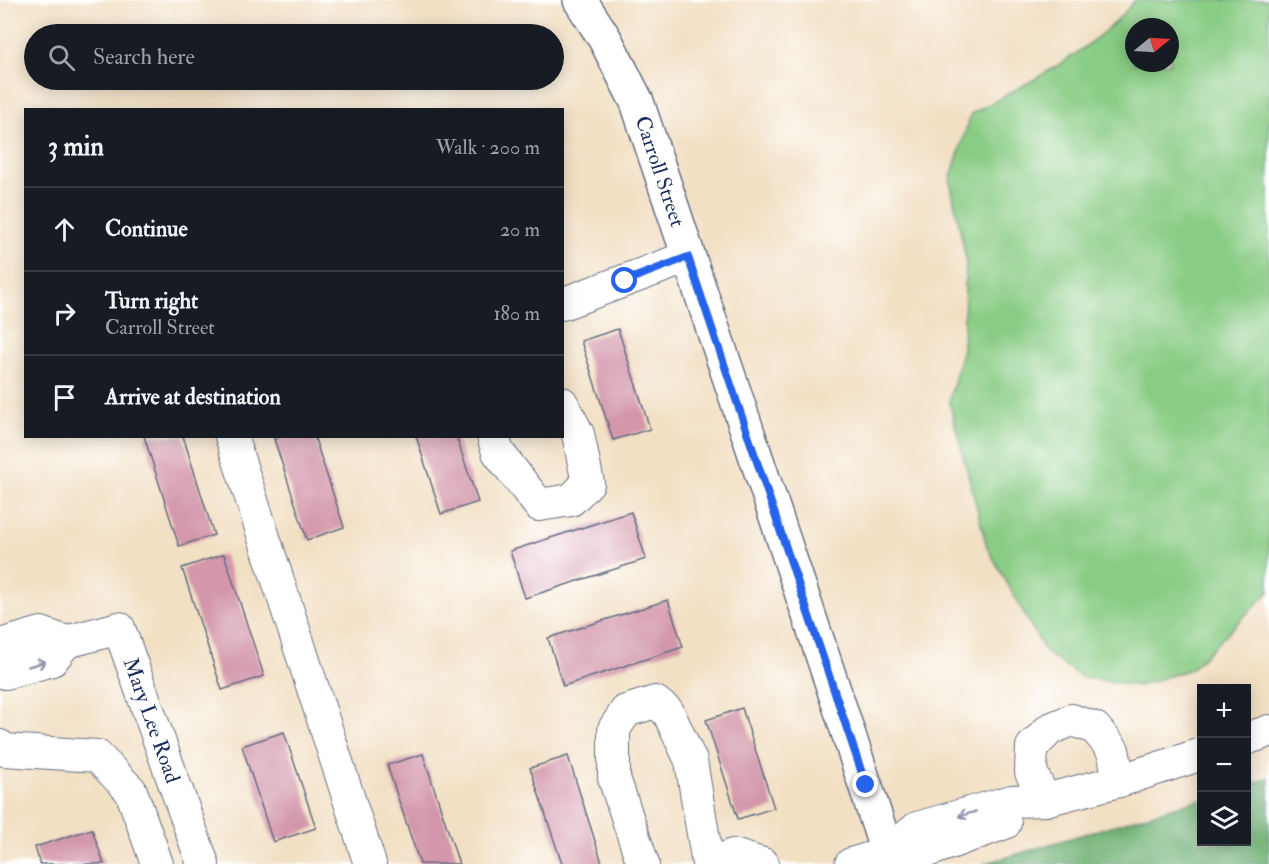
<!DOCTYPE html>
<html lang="en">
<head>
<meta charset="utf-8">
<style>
  :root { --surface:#171b24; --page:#20242c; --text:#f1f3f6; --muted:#9ea1a6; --line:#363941 }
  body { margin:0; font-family:"IM FELL Double Pica",serif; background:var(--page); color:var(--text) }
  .controls { position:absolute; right:18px; bottom:18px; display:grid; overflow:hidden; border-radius:0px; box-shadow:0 3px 15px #0003 }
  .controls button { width:54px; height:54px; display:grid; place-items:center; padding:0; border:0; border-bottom:2px solid var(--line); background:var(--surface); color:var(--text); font:30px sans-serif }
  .compass { position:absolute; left:1125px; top:18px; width:54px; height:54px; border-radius:50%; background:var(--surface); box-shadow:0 3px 15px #0003; rotate:72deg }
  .stop { position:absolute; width:18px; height:18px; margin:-14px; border:4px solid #2563eb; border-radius:50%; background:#fff }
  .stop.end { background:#2563eb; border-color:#fff; box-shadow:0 2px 6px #0008 }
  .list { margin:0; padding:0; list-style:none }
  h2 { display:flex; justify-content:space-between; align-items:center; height:78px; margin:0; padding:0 24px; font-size:26px }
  h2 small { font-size:20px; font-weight:400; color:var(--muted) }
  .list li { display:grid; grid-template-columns:39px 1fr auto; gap:18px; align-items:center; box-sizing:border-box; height:84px; padding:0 24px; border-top:2px solid var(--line) }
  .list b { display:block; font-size:22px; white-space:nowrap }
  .list p { margin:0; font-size:20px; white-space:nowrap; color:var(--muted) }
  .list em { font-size:20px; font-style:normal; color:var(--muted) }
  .icon { flex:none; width:33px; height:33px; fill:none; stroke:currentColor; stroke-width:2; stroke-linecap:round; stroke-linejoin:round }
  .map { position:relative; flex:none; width:1269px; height:864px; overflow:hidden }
  .search { position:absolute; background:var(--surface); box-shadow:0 3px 15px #0003; left:24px; top:24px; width:540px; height:66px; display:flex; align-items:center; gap:15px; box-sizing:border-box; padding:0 21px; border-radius:33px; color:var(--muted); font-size:22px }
  .panel { position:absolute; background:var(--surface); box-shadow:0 3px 15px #0003; left:24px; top:108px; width:540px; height:330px; border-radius:0px }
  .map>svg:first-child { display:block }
  .green { fill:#89cc84; stroke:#527e71; stroke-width:1.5; fill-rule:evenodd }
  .forest { fill:#6eb072; stroke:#447068; stroke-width:1.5 }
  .building { fill:#d396aa }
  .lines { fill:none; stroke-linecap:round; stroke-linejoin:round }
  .minor-casing { stroke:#666d82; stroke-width:34 }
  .major-casing { stroke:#666d82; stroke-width:36 }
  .minor { stroke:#fff; stroke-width:32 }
  .major { stroke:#fff; stroke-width:33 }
  .oneway { stroke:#8d97ae }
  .route { stroke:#2563eb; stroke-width:8 }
  .labels { text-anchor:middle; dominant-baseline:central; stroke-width:4.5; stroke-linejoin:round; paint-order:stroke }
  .street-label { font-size:21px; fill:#1b2f5e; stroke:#fff }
</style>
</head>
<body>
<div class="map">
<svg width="1269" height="864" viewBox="0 0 1269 864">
  <rect width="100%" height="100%" fill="#fff"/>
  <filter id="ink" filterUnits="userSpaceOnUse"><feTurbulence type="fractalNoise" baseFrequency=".0167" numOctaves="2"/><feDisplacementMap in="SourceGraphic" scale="12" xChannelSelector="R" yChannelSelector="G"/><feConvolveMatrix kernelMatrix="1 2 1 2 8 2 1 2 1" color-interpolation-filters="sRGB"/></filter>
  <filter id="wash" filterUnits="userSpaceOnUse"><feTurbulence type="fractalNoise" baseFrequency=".008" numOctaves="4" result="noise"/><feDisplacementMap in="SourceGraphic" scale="24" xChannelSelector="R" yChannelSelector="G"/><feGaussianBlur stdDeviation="1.35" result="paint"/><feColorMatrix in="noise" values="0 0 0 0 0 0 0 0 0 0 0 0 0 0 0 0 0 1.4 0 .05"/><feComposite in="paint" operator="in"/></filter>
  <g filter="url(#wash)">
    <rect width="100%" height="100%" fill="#f2e0c4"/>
    <path class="green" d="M1135,0H1269V592L1191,669L1138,686L1082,677L1046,653L987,547L949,401L963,348L966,259L950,180L971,114C1026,84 1096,50 1135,0ZM1134,27H1170V63H1134Z"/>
    <path class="forest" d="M1269,778V864H984L1201,799L1202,842H1246L1247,785Z"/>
    <g id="blocks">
      <g class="building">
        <path d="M618,329L650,429L613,440L581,341Z"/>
        <path d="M144,436H183L214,535L179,546Z"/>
        <path d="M282,436H314L344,527L307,540L274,439Z"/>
        <path d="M416,436H456L478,502L441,514Z"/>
        <path d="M631,512L646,559L525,598L510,551Z"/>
        <path d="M224,554L264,676L222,690L182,568Z"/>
        <path d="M668,600L683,647L563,686L548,638Z"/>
        <path d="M742,708L774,808L738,819L706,720Z"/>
        <path d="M284,732L316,828L273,842L242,746Z"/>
        <path d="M423,754L459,864H420L387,765Z"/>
        <path d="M568,756L602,863L598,864H562L530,768Z"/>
        <path d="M92,829L104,864H40L35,847Z"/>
      </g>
    </g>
  </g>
  <g filter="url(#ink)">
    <use href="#blocks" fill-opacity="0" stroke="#666d82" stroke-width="1.5"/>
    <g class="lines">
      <defs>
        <g id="minor">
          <path d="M562,304L688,257"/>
          <path d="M231,436L370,864"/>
          <path d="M493,436L498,452L539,505L571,500L588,483L578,434L562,403"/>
          <path id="s1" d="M0,645L41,633L66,642L119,628L203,864"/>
          <path d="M0,671L5,673L52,660L66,642"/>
          <path d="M1246,739L1269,731"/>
          <path d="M0,746L4,750L97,756L131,791L157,864"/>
          <path d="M1045,800L1031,772L1032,747L1050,729L1072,720L1095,728L1113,750L1119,781"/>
          <path d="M887,853L917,828L1012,801L1045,800L1119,781L1202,754"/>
          <path d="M643,864L614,778V729L626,711L655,702L668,712L691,761L708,864"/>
          <path d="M712,864L733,855L763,864"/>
          <path d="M851,864L887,853L925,852L1005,823"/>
        </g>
        <g id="major">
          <path id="s2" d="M580,0L605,39L637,102L843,717L891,864"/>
        </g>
      </defs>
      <use href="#minor" class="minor-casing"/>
      <use href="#major" class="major-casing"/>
      <use href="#minor" class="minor"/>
      <use href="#major" class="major"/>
    </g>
    <defs><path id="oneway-shaft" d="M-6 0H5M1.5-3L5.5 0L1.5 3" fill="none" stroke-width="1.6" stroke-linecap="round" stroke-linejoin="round" transform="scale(1.5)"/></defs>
    <g class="oneway">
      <use href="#oneway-shaft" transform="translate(37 664) rotate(-16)"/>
      <use href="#oneway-shaft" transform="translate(967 814) rotate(164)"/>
    </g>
  </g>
  <g class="lines" filter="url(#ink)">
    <path class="route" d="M625,281L688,257L866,785"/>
  </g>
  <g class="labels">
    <g class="street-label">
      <text stroke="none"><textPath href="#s2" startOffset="190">Carroll Street</textPath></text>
      <text stroke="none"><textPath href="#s1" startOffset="222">Mary Lee Road</textPath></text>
    </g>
  </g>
</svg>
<div class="controls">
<button>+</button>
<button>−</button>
<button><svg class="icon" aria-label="layers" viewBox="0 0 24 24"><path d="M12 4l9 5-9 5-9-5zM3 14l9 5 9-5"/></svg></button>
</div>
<svg class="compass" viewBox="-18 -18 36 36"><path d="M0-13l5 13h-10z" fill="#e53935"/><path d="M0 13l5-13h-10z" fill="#9ea1a6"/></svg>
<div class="stop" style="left:625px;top:281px"></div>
<div class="stop end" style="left:866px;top:785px"></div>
<div class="search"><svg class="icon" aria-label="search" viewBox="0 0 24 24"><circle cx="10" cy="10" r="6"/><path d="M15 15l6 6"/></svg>Search here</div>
<section class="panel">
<h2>3 min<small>Walk · 200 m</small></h2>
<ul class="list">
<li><svg class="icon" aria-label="ahead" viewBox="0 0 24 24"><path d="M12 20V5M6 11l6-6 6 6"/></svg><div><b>Continue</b></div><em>20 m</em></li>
<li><svg class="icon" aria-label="right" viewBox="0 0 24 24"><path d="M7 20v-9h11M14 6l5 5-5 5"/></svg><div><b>Turn right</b><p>Carroll Street</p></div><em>180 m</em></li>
<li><svg class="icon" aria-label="arrive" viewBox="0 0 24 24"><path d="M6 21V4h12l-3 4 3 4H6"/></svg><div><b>Arrive at destination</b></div></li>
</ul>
</section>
</div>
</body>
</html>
